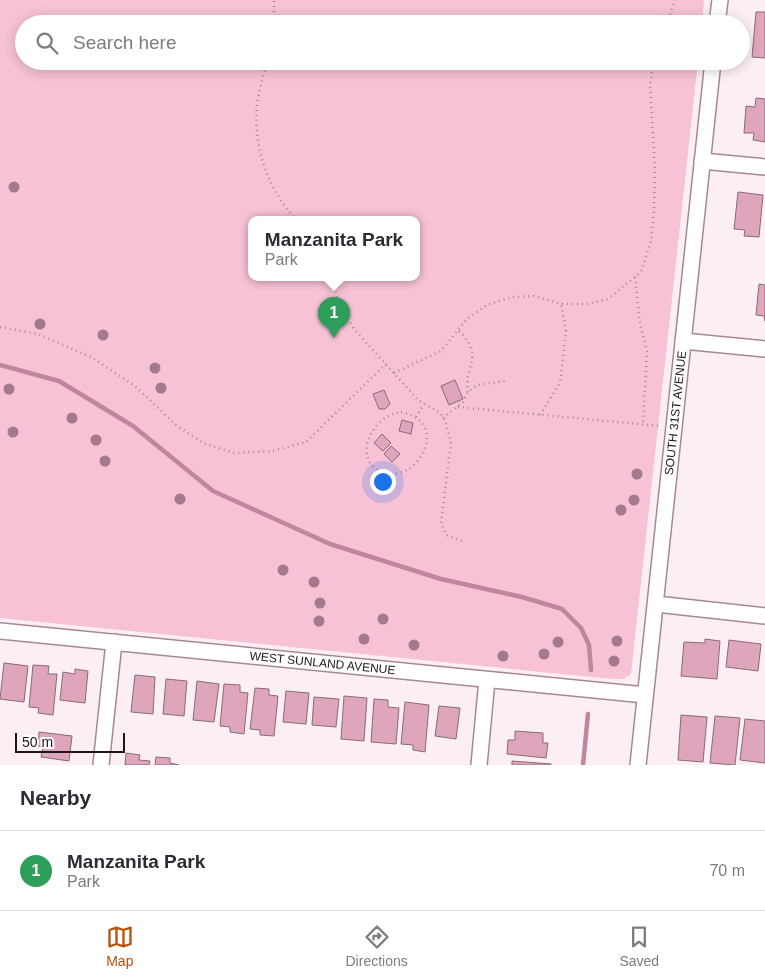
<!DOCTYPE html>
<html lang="en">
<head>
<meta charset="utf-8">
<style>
  :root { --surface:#fff; --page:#f7f7f7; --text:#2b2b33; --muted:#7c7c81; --line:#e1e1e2; --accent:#b45309 }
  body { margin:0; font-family:Helvetica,sans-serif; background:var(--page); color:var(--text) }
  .scale { position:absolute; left:15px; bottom:12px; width:110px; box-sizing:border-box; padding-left:5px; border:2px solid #1f1418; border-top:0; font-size:14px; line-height:18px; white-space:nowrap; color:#1f1418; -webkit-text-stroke:4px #fff; paint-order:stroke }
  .you { position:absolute; left:382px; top:481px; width:18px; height:18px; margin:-12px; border:4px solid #fff; border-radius:50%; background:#1a73e8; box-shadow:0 0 0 8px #1a73e833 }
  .badge { display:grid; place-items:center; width:32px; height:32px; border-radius:50%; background:var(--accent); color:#fff; font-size:16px; font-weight:700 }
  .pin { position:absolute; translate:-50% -41px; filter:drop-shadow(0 1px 2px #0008) }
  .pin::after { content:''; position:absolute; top:26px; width:18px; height:15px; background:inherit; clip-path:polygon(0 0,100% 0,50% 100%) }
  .popup { position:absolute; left:248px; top:216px; width:172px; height:65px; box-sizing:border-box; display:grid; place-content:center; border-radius:10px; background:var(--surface); filter:drop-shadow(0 1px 4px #0005); font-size:16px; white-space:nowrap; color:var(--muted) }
  .popup b { font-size:19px; color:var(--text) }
  .popup::after { content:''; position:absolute; left:50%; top:100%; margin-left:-10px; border:10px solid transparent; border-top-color:var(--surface) }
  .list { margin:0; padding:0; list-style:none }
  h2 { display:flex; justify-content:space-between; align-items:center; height:65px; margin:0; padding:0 20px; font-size:21px }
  h2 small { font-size:16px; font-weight:400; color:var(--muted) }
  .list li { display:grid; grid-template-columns:32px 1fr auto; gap:15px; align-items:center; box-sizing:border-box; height:80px; padding:0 20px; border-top:1px solid var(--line) }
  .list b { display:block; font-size:19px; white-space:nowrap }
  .list p { margin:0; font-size:16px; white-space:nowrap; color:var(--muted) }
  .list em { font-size:16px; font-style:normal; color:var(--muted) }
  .icon { flex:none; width:28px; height:28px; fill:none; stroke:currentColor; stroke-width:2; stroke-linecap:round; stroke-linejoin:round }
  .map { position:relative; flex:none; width:765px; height:765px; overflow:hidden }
  .search { position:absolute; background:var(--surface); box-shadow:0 2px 12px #0003; left:15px; right:15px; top:15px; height:55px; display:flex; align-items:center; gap:12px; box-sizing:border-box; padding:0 18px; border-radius:28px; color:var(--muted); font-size:19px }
  .sheet { height:145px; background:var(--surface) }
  nav { display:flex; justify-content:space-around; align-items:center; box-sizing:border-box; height:70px; border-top:1px solid var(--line); background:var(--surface); font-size:14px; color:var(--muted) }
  nav a { display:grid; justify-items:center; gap:2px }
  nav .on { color:var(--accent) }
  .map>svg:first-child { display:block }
  .green { fill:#f7c1d6; fill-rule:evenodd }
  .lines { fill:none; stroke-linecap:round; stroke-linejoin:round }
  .stream { stroke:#bf879e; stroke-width:4.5 }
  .building { fill:#dfa5bc; stroke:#876b76 }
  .minor-casing { stroke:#a68894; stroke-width:18 }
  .path { stroke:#9c8f94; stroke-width:2.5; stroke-dasharray:1 4; stroke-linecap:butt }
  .minor { stroke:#fff; stroke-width:15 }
  .tree { fill:#a3798e }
  .labels { text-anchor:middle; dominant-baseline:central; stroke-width:4; stroke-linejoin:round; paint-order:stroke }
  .street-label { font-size:12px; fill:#1f1418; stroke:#fff }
</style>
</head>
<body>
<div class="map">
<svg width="765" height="765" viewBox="0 0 765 765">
  <rect width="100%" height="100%" fill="#fceff4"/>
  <path class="green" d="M0,0H704L702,24H24V61H698L631,674L623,679H612L0,618ZM252,219H416V277H252Z"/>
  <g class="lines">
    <g class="stream">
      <path d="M0,365L59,381L133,426L213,491L330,544L441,579L522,597L562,609L581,628L589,645L591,670"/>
      <path d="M583,765L588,714"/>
    </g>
  </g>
  <g class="building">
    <path d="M756,12H765V58L752,57Z"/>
    <path d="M756,98L765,99V142L753,140L754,133H744L746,106L755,107Z"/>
    <path d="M738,192L763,195L759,237L744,236L745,230L734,229Z"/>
    <path d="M759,284L765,285V321L764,316L756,315Z"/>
    <path d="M455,380L463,399L449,405L441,386Z"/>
    <path d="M384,390L390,404L385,409H379L373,394Z"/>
    <path d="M402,420L413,423L411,434L399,431Z"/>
    <path d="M382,434L391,443L383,451L374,443Z"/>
    <path d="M391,446L400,454L392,462L384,454Z"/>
    <path d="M705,639L720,641L717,679L681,676L684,642L705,643Z"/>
    <path d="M729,640L761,644L758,671L726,667Z"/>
    <path d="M4,663L28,666L24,702L0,699Z"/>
    <path d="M33,665L49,666L48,674H57L53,715L38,713L39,708L29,707Z"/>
    <path d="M75,669L88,671L85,703L60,700L63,672L75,674Z"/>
    <path d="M135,675L155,677L153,714L131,712Z"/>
    <path d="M166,679L187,681L184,716L163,714Z"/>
    <path d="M197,681L219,684L214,722L193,720Z"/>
    <path d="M224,684L240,685V692L248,693L244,734L230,732V727L220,726Z"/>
    <path d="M255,688L269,689V695L278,696L274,736L260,735V730L250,729Z"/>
    <path d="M286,691L309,693L306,724L283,722Z"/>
    <path d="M344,696L367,698L364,741L341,739Z"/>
    <path d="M314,697L339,699L336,727L312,725Z"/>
    <path d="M374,699L388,700V707L399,708L396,744L371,742Z"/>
    <path d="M405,702L429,705L425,752L413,750V745L401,744Z"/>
    <path d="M439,706L460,708L456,739L435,736Z"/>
    <path d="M681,715L707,717L703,762L678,760Z"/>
    <path d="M715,716L740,718L735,765L710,763Z"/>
    <path d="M745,719L765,721V763L740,760Z"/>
    <path d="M515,731L543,733V743H548L546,758L507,754L508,740H515Z"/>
    <path d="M39,732L72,736L69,761L41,757L43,747L38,746Z"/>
    <path d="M126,753L140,755L139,760L150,761L149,765H125Z"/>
    <path d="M156,757L170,758V763L179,765H155Z"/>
    <path d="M512,761L551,764V765H512Z"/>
  </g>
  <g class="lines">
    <defs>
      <g id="minor">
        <path d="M717,24L720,0"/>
        <path d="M702,161L765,167"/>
        <path d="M683,341L765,349"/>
        <path d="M656,604L765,616"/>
        <path id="s1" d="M0,631L645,695"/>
        <path d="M101,765L114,642"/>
        <path d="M479,765L487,680"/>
        <path id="s2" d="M638,765L713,61"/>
      </g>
    </defs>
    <use href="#minor" class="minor-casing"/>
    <g class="path">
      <path d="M274,17V0"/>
      <path d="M257,24L262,19L274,17L284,24"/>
      <path d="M667,24L675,0"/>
      <path d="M267,61C264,76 258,91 257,106C253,148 268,188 295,219"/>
      <path d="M332,277L338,302L354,329L418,400L440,413L445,420L451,442L441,523L446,535L462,541"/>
      <path d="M635,277L640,323L647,351L643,424"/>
      <path d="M0,327L38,334L91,357L135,386L176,425L203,443L234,453L272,451L306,442L386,364"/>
      <path d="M459,331C486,357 463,366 468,392"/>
      <path d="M394,373L441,351L467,319L487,305L512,297L534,296L561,304H587L608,299L641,272L651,241L654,210L655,171L650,85L654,61"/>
      <path d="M458,407L660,426"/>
      <path d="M401,412C451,421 419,485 383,472C350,460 372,415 401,412Z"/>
      <path d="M540,415L560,383L566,331L561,304"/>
      <path d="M416,417L424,404"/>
      <path d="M443,418L463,402L468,392L477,385L505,381"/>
    </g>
    <use href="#minor" class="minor"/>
  </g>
  <g class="tree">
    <circle cx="14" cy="187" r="5.5"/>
    <circle cx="40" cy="324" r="5.5"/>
    <circle cx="103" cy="335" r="5.5"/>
    <circle cx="155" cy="368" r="5.5"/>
    <circle cx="161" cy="388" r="5.5"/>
    <circle cx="9" cy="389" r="5.5"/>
    <circle cx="72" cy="418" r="5.5"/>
    <circle cx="13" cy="432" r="5.5"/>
    <circle cx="96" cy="440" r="5.5"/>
    <circle cx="105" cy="461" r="5.5"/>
    <circle cx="637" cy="474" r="5.5"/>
    <circle cx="180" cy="499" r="5.5"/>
    <circle cx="634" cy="500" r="5.5"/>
    <circle cx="621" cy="510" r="5.5"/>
    <circle cx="283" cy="570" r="5.5"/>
    <circle cx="314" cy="582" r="5.5"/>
    <circle cx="320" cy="603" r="5.5"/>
    <circle cx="383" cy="619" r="5.5"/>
    <circle cx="319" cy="621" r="5.5"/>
    <circle cx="364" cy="639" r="5.5"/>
    <circle cx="617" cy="641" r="5.5"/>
    <circle cx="558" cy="642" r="5.5"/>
    <circle cx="414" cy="645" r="5.5"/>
    <circle cx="544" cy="654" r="5.5"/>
    <circle cx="503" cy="656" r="5.5"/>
    <circle cx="614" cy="661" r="5.5"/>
  </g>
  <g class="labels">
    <g class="street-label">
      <text stroke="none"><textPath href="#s2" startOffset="354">SOUTH 31ST AVENUE</textPath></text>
      <text stroke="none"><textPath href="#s1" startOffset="324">WEST SUNLAND AVENUE</textPath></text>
    </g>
  </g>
</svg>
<div class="scale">50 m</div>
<div class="you"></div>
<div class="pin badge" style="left:334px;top:338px;background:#2e9e5b">1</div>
<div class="popup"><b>Manzanita Park</b>Park</div>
<div class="search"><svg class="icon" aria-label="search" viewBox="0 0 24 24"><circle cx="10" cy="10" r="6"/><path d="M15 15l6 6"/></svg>Search here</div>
</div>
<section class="sheet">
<h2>Nearby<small></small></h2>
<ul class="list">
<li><span class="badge" style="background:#2e9e5b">1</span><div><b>Manzanita Park</b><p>Park</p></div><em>70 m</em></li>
</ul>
</section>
<nav>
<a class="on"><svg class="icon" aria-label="map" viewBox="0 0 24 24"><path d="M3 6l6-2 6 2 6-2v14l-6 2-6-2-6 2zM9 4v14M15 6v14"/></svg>Map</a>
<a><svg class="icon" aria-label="directions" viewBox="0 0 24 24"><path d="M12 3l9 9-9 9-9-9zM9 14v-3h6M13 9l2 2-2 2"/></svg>Directions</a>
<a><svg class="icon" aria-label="saved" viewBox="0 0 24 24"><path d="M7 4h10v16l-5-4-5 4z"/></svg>Saved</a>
</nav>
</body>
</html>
